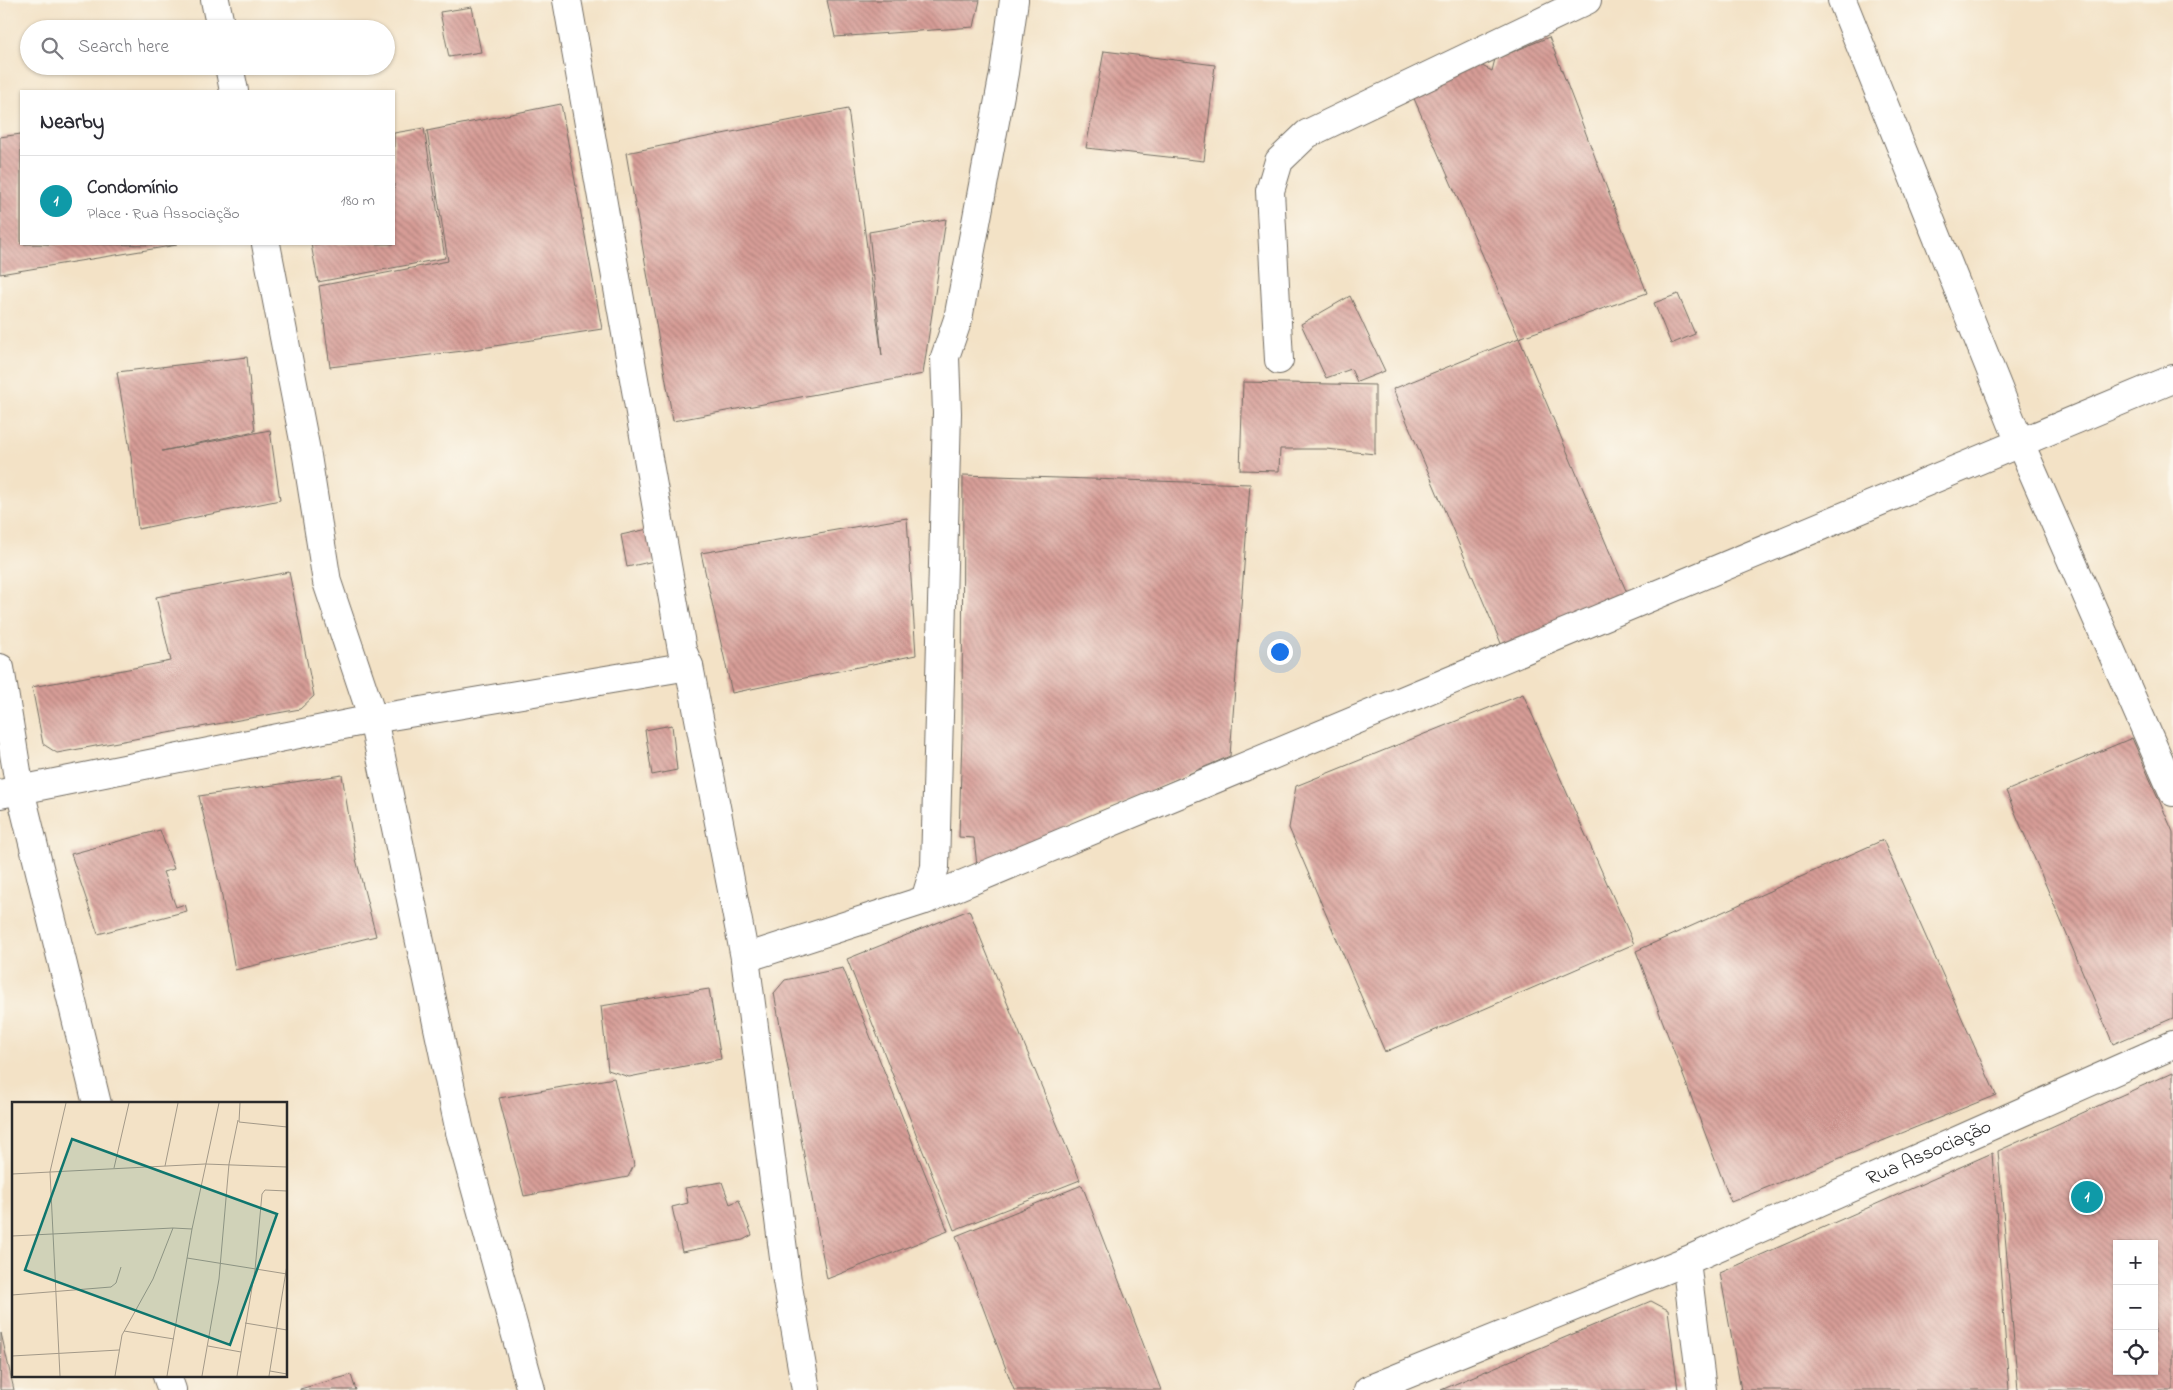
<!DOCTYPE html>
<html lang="en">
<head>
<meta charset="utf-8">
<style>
  :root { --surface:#fff; --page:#f2f2f3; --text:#2b2b33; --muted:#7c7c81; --line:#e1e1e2; --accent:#d93025 }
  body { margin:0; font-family:"Indie Flower",sans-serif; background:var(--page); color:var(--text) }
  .controls { position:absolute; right:15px; bottom:15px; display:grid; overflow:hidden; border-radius:0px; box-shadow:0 1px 4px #0004 }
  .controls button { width:45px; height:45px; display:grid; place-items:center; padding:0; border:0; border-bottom:1px solid var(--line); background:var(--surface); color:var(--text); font:25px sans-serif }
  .you { position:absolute; left:1279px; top:651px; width:18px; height:18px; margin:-12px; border:4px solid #fff; border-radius:50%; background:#1a73e8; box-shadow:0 0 0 8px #1a73e833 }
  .badge { display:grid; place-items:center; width:32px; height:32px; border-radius:50%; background:var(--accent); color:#fff; font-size:16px; font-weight:700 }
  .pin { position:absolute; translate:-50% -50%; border:2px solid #fff; box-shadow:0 1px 5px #0006 }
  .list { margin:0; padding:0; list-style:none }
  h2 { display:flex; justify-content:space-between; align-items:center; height:65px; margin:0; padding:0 20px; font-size:21px }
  h2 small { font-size:16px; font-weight:400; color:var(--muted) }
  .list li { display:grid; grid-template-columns:32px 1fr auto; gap:15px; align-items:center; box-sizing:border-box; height:90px; padding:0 20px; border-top:1px solid var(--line) }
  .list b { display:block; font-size:19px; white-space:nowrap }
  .list p { margin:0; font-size:16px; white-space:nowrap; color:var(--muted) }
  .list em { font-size:16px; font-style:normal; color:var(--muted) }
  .icon { flex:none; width:28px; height:28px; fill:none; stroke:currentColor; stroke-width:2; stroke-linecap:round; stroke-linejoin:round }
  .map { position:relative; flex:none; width:2173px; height:1390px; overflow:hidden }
  .search { position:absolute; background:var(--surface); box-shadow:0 1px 4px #0004; left:20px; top:20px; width:375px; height:55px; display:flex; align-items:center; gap:12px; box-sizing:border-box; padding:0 18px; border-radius:28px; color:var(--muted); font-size:19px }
  .panel { position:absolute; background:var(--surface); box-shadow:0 1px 4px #0004; left:20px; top:90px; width:375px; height:155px; border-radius:0px }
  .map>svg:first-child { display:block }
  .building { fill:url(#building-back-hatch); fill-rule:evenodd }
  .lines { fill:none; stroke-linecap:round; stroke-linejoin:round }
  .minor-casing { stroke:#716b61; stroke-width:30 }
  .minor { stroke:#fff; stroke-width:28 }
  .labels { text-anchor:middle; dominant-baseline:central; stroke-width:4; stroke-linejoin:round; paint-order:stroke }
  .street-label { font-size:20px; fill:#2b2b2b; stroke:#fbf7ec }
  .inset-road { fill:none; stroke:#a39988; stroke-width:1 }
  .view { fill:#0f766e; fill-opacity:0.15; stroke:#0f766e; stroke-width:2.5 }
  .inset-edge { fill:none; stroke:#2b2b2b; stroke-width:2.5 }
</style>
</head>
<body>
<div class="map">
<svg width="2173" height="1390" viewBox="0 0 2173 1390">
  <defs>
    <pattern id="building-back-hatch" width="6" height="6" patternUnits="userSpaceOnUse" patternTransform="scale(1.25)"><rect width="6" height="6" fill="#d79d97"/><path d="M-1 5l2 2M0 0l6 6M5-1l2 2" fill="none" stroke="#af807b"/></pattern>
  </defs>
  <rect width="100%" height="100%" fill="#fbf7ec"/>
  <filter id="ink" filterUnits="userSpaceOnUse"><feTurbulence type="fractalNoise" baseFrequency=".02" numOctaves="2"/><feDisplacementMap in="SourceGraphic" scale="10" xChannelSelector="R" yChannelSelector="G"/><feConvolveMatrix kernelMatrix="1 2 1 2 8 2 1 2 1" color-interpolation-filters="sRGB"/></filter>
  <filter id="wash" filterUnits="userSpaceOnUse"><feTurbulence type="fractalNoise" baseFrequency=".0096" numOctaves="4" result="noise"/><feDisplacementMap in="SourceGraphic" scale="20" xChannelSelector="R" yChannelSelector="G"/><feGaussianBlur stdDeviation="1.12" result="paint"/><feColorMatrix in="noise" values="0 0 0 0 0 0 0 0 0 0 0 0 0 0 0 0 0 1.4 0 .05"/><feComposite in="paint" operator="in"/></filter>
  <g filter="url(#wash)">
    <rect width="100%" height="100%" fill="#f3e2c6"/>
    <g id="blocks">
      <g class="building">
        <path d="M827,0H980L974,27L835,37Z"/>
        <path d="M472,7L481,52L449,57L440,12Z"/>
        <path d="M1549,37L1647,293L1519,338L1412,94L1478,64L1492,71L1495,59Z"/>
        <path d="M1104,51L1215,65L1204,161L1086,148Z"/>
        <path d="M561,104L602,329L463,351L330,367L319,286L448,261L427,131Z"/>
        <path d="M848,109L882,356L869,232L946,219L923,374L673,421L626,153Z"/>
        <path d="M424,128L445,258L318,282L311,244H394V133Z"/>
        <path d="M21,134V244L177,245L0,274V137Z"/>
        <path d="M1678,294L1695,334L1671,344L1654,303Z"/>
        <path d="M1350,296L1385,371L1357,382L1351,369L1326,378L1301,324Z"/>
        <path d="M1519,338L1627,593L1503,648L1393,389Z"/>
        <path d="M247,357L255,431L162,451L270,430L280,500L138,529L131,456L117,372Z"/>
        <path d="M1243,382L1375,385V454L1326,449H1280L1279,471L1240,470Z"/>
        <path d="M963,475L1250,484L1230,756L977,866L974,838L959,837L962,736Z"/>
        <path d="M907,518L916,655L732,693L701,553Z"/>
        <path d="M648,529L654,561L627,567L621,535Z"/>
        <path d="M289,572L314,696L300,709L57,753L43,744L32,687L171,661L156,597Z"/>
        <path d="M1523,694L1634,944L1385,1052L1289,828L1296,786Z"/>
        <path d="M672,725L677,770L652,775L645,730Z"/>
        <path d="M2132,738L2173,832V1018L2113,1044L2006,791Z"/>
        <path d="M342,775L356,859L376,936L235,970L221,891L199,796Z"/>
        <path d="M160,830L174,869L163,872L176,907L185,904L187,911L98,934L71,854Z"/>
        <path d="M1883,840L1996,1095L1731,1202L1636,951Z"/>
        <path d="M969,910L1080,1180L954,1230L847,959Z"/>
        <path d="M843,968L948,1231L827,1279L774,993L785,980Z"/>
        <path d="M709,989L721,1059L629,1077L608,1070L601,1006Z"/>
        <path d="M2173,1072V1390H2018L1998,1151ZM2117,1244H2154V1371H2117Z"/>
        <path d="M614,1078L634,1165L628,1177L524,1196L499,1098Z"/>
        <path d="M1992,1153L2009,1390H1741L1720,1273Z"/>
        <path d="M722,1182L730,1204L739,1200L752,1235L743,1240L682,1252L672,1207L688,1203L685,1188Z"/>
        <path d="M1082,1185L1161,1390H1014L956,1236Z"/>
        <path d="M1651,1301L1668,1310L1678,1390H1441Z"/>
        <path d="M1,1333L14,1390H0Z"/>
        <path d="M351,1375L356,1390H300V1389Z"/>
      </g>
    </g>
  </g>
  <g filter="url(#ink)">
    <use href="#blocks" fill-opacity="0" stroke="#716b61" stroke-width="1"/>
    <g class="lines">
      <defs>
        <g id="minor">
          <path d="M215,0L221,29"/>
          <path d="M567,0L682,650L689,666L745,958L787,1281L806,1390"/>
          <path d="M1014,0L1004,73L958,319L945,357L947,413L935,867L925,900L2173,379"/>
          <path d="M1842,0L2020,443L2173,792"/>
          <path d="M229,66L234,91"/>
          <path d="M266,244L307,456L327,582L373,719L460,1132L531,1390"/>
          <path d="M1279,360L1270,191L1279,161L1307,134L1587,0"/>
          <path d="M0,668L20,790L97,1104"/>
          <path d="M0,794L373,719L689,666"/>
          <path d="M745,958L925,900"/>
          <path d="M1686,1261L1702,1390"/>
          <path d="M167,1376L172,1390"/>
          <path id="s1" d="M1368,1390L1686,1261L2173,1045"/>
        </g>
      </defs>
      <use href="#minor" class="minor-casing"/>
      <use href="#minor" class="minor"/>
    </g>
  </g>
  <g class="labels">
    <g class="street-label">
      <text stroke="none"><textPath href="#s1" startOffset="609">Rua Associação</textPath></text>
    </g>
  </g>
  <g transform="translate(12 1102)">
    <rect width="275" height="275" fill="#f3e2c6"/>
    <path class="inset-road" d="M228,1L227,20L275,25M153,64L166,1M102,66L117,1M0,72L193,62L275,65M161,126L180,127M0,134L161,126L141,177L110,233L103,274M175,156L275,172M0,193L99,185L104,181L109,165M233,221L275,228M112,229L162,237M196,244L229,250M0,254L107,248M258,269L275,272M48,274L38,70L54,1M155,274L180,127L207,1M190,274L207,177L217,62L226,18M225,274L243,168L250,92L253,88L275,89M257,274L275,163"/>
    <path class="view" d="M60,37L265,112L218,243L13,168Z"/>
    <rect width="275" height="275" class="inset-edge"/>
  </g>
</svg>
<div class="controls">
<button>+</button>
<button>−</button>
<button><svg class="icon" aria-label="locate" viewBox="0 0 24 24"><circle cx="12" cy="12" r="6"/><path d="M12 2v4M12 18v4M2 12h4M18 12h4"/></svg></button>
</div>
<div class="you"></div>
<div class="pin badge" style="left:2087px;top:1197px;background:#0f9aa8">1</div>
<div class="search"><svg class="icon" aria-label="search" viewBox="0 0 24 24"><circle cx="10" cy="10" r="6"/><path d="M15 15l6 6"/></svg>Search here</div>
<section class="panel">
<h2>Nearby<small></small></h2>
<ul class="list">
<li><span class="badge" style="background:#0f9aa8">1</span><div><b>Condomínio</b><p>Place · Rua Associação</p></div><em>180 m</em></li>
</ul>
</section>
</div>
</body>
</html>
